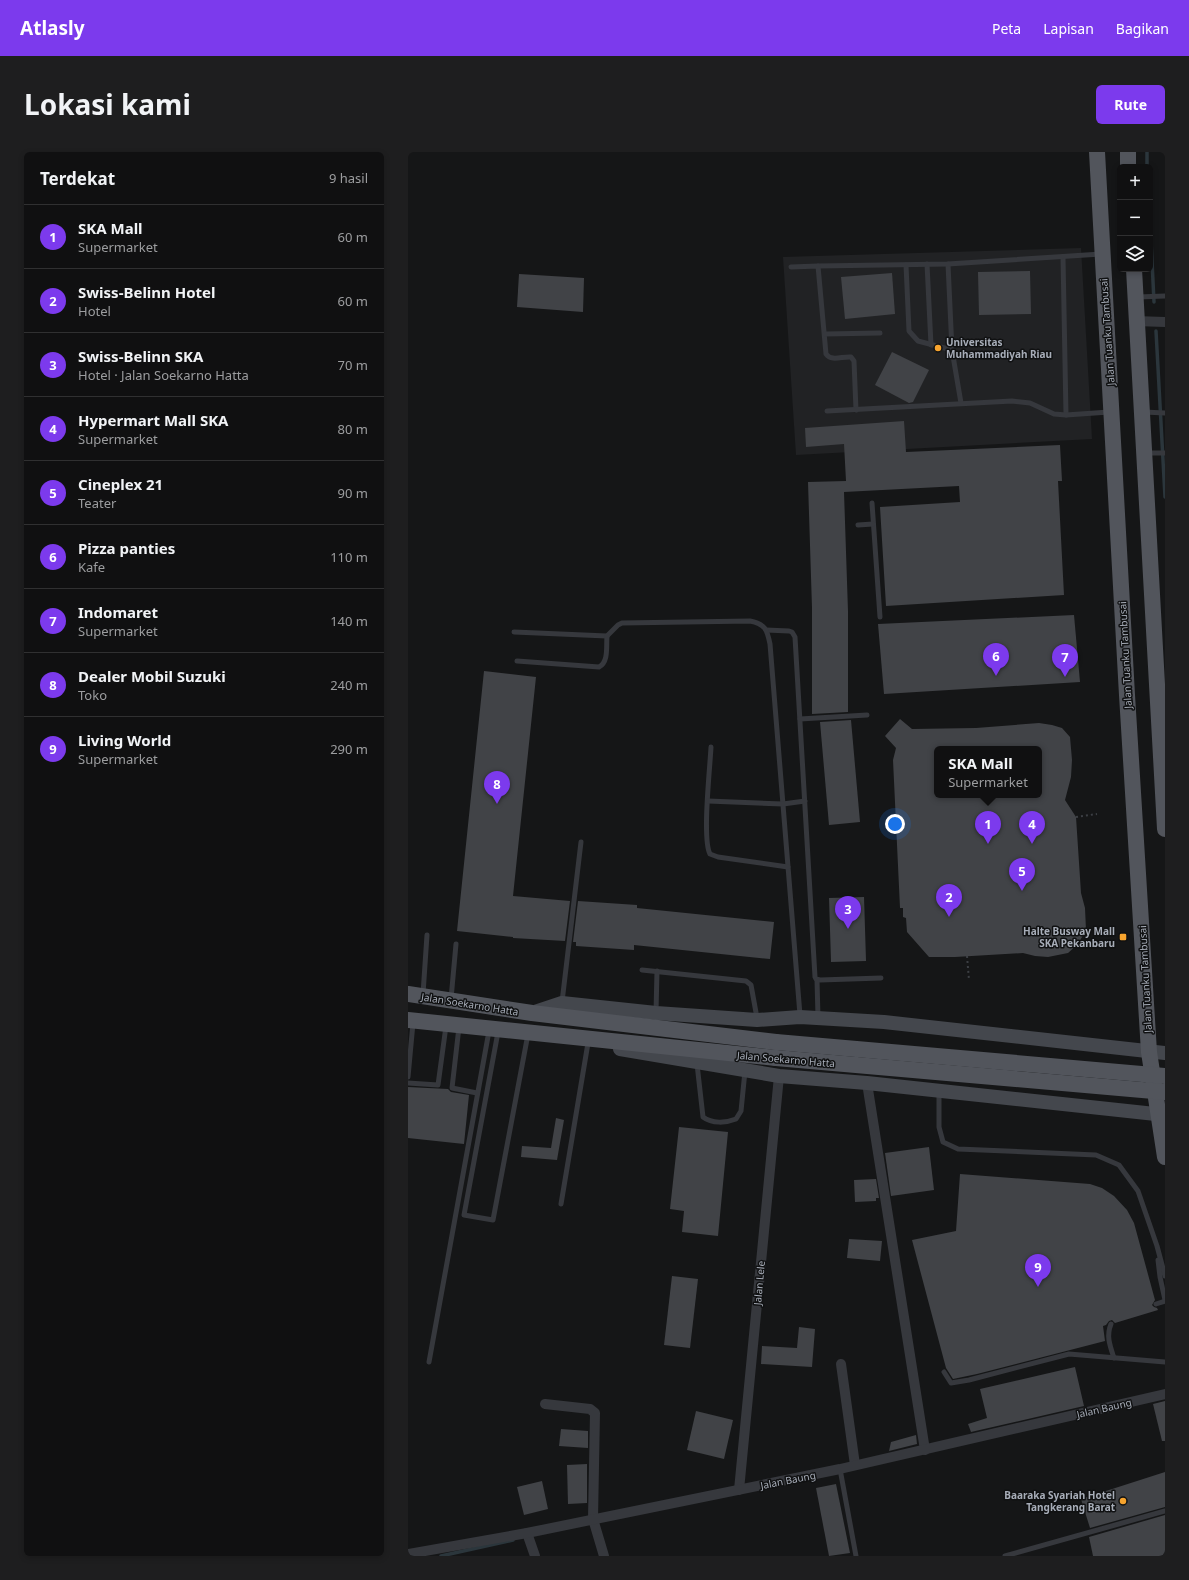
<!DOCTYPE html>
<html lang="id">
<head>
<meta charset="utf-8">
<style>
  :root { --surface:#101011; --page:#1e1e1f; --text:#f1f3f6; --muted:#9c9d9f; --line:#303031; --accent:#7c3aed }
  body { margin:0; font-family:"Noto Sans",sans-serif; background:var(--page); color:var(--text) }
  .controls { position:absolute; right:12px; top:12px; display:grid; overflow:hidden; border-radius:6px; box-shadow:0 2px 6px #0003 }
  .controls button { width:36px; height:36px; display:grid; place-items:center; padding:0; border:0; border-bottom:1px solid var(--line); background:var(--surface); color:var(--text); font:20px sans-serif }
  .you { position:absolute; left:487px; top:672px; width:14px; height:14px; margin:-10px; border:3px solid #fff; border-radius:50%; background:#1a73e8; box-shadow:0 0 0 6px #1a73e833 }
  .badge { display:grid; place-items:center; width:26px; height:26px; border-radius:50%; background:var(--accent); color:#fff; font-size:13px; font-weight:700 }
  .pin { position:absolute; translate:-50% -33px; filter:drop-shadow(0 1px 2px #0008) }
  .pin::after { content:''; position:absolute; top:21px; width:14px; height:12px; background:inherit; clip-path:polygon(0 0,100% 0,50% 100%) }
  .popup { position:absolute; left:526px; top:594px; width:108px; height:52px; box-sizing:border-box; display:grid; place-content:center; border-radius:6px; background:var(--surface); filter:drop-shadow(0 1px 3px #0005); font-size:13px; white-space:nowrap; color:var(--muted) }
  .popup b { font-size:15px; color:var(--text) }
  .popup::after { content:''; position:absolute; left:50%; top:100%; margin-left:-8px; border:8px solid transparent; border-top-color:var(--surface) }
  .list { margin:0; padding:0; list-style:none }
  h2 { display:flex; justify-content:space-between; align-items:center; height:52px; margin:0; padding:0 16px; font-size:17px }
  h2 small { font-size:13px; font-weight:400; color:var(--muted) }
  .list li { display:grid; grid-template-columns:26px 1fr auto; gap:12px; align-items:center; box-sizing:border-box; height:64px; padding:0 16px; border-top:1px solid var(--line) }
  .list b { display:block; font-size:15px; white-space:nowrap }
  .list p { margin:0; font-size:13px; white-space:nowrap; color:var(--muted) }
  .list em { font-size:13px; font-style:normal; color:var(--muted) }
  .icon { flex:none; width:22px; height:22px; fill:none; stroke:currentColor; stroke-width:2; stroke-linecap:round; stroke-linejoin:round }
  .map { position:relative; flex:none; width:757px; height:1404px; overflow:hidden; border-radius:6px }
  header { display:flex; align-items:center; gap:24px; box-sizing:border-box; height:56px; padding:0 20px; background:var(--accent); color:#fff }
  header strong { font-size:19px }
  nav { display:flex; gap:22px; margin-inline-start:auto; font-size:14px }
  .intro { display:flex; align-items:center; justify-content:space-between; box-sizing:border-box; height:96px; padding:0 24px }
  h1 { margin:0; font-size:28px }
  .button { padding:10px 18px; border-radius:6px; background:var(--accent); color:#fff; font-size:14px; font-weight:700 }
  main { display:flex; gap:24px; padding:0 24px }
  aside { flex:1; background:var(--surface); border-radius:6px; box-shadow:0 2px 6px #0003 }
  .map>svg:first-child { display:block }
  .built { fill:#212224 }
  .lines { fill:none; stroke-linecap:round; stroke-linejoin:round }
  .stream { stroke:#2b363c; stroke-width:3.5 }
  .building { fill:#414347; fill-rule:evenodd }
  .path { stroke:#3c3f44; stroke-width:2; stroke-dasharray:2 3; stroke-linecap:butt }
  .lane { stroke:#36383d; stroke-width:5 }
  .street { stroke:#36383d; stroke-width:10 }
  .secondary { stroke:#44474d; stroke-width:14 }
  .primary { stroke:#52555c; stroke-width:16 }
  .primary-bridge { stroke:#52555c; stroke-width:16 }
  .poi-dot { fill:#f7a42e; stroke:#101112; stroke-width:1.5 }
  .labels { text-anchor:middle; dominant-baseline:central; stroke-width:3; stroke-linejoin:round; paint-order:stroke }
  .street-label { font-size:10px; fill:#a7adb8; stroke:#101112 }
  .poi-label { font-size:10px; font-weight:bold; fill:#a7adb8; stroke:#101112; text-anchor:end }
</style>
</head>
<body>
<header>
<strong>Atlasly</strong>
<nav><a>Peta</a><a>Lapisan</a><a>Bagikan</a></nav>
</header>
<div class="intro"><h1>Lokasi kami</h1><a class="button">Rute</a></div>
<main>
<aside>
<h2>Terdekat<small>9 hasil</small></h2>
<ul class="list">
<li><span class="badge">1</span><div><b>SKA Mall</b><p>Supermarket</p></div><em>60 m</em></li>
<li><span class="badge">2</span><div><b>Swiss-Belinn Hotel</b><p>Hotel</p></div><em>60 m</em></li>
<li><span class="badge">3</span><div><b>Swiss-Belinn SKA</b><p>Hotel · Jalan Soekarno Hatta</p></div><em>70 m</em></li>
<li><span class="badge">4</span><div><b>Hypermart Mall SKA</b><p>Supermarket</p></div><em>80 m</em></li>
<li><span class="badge">5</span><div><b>Cineplex 21</b><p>Teater</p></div><em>90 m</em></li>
<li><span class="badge">6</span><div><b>Pizza panties</b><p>Kafe</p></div><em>110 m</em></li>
<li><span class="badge">7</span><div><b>Indomaret</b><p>Supermarket</p></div><em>140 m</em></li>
<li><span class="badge">8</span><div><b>Dealer Mobil Suzuki</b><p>Toko</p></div><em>240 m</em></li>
<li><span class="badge">9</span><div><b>Living World</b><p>Supermarket</p></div><em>290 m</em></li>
</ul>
</aside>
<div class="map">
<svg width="757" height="1404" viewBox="0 0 757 1404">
  <rect width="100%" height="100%" fill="#151617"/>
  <path class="built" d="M673,96L684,287L388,303L375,105Z"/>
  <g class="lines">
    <g class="stream">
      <path d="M739,0V15"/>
      <path d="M742,67L746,150"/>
      <path d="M748,179L757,345"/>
      <path d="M33,1404L105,1388"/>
    </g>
  </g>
  <g class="building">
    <path d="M622,119L623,162L571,163L570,120Z"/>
    <path d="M484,121L487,162L437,167L433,125Z"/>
    <path d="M111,122L176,126L175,160L109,155Z"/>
    <path d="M484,200L521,218L505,250L501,251L467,233Z"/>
    <path d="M496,269L498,300L652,293L654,329H650L656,443L478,454L472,355L552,350L551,334L436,340L440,459V560L404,562V456L400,330L438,329L436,292L398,295L397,276Z"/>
    <path d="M666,463L672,530L476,542L470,472Z"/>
    <path d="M76,519L128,525L105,744L162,749L157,789L105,786V785L49,779Z"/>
    <path d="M492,567L504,577L568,576L631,571L644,573L654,576L662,585L664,608L663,625L657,648L668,665L673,741L677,756L678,778L670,792L660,801L640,805L627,804L615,801L547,805H521L499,780L498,766L495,765V756H492L485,608L488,596L477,584ZM529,597H631V643H529Z"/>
    <path d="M443,568L452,670L421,673L412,570Z"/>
    <path d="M456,745L458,809L423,810L421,746Z"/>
    <path d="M170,749L229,753V756L366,770L362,807L226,793V798L168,794V790H165Z"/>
    <path d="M0,935L40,937L43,940L61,943L56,992L0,986Z"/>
    <path d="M148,966L156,968L149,1008L113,1005L114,994L143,996Z"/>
    <path d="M271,975L320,980L310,1084L274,1080L276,1059L262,1057Z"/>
    <path d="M521,995L526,1038L483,1044L477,1001Z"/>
    <path d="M552,1022L682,1032L694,1036L706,1044L719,1058L726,1071L747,1148L744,1153L746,1155L749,1156L750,1158L707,1171L704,1168L701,1169L698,1173L695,1174L697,1189L569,1222L545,1227L538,1216L504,1088L548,1079Z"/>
    <path d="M468,1027L471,1046H468V1049L447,1050L446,1028Z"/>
    <path d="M441,1087L474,1089L472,1109L439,1106Z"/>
    <path d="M264,1124L290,1127L282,1196L256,1193Z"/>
    <path d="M391,1175L407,1177L404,1215L353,1212L354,1194L389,1196Z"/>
    <path d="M667,1215L676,1254L563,1280L560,1272L579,1266L572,1237Z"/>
    <path d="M757,1249V1289H754L745,1252Z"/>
    <path d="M288,1259L325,1268L316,1307L279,1298Z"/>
    <path d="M153,1277L180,1279V1296L151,1294Z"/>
    <path d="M508,1283L509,1292L481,1299L483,1290Z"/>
    <path d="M179,1312V1351L160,1352L159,1313Z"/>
    <path d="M757,1320V1355L682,1376L673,1347Z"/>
    <path d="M134,1329L140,1357L116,1363L109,1335Z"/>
    <path d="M428,1332L442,1401L421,1404L408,1336Z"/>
    <path d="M757,1363V1404H685L681,1385Z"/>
  </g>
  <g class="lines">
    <g class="path">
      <path d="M668,665L689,662"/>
      <path d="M559,804L561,828"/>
    </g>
    <g class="lane">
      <path d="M655,105L658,263"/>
      <path d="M519,112L523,193"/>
      <path d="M540,112L544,198L553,251"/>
      <path d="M498,113L501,179L510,189L544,198"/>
      <path d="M410,114L540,112L693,102"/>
      <path d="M383,115L410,114L418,202C424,210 434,204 443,205L446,209L448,258"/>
      <path d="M730,145L757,144"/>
      <path d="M417,182L472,181"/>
      <path d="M419,259L604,249L622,251L646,262L658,263L701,260"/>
      <path d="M736,260L757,261"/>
      <path d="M739,301H757"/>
      <path d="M464,351L472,465"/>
      <path d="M450,373L465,372"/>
      <path d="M358,478L381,479L384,480L387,485L407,825L408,827L412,828L473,826"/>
      <path d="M106,480L199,484L210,473L214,471L342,469C357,472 359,477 362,492L392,863"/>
      <path d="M109,509L191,515C201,510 198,494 199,484"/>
      <path d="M392,567L459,563"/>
      <path d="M303,595C302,616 294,687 302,702L310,705L380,715"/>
      <path d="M300,649L375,652L397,649"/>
      <path d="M234,818L338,829L343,833L349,866"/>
      <path d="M409,828L410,865"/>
      <path d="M15,842L19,783"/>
      <path d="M43,847L48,792"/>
      <path d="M154,850L173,690"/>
      <path d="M248,860L249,819"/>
      <path d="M51,875L44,936L69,941"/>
      <path d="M90,880L56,1063L85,1068L120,882"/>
      <path d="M289,912L295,965C304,972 318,971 328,967L333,959L337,919"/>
      <path d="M0,925L5,871"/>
      <path d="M0,931L30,933L38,874"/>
      <path d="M531,940V975L535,990L550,997L688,1003L711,1013L730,1039L749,1094L757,1124"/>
      <path d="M153,1052L180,891"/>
      <path d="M750,1108L752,1125L757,1148"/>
      <path d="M748,1152L757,1149"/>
      <path d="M703,1172C698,1184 702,1194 706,1206"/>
      <path d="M21,1210L81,879"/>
      <path d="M536,1220L543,1231L561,1228L661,1202L757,1210"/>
      <path d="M432,1317L448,1404"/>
      <path d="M597,1404L757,1359"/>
    </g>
    <g class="street">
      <path d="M727,169L757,170"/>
      <path d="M459,931L517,1298"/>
      <path d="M433,1212L447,1313"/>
      <path d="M137,1252L182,1257L187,1261L185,1367L196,1404"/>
      <path d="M331,1338L371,924"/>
      <path d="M119,1381L127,1404"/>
      <path d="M0,1402L119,1381L432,1317L757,1242"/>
    </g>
    <g class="secondary">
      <path d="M124,861L154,851L248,861L349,868L392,865L476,870L757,901"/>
      <path d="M212,897L371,924L459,931L757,963"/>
    </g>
    <g class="primary">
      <path d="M689,0L719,543L741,900L757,1005"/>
      <path d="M720,0V15"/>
      <path d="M726,117L757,677"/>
      <path d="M0,842L124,861L368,890"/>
      <path d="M0,868L368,906"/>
    </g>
    <g class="primary-bridge">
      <path d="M368,890L757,924"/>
      <path d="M368,906L757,940"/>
    </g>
  </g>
  <g class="poi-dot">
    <circle cx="530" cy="196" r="4"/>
    <rect x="711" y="781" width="8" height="8" rx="2"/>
    <circle cx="715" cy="1349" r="4"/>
  </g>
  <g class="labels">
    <g class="street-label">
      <text transform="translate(699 180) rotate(-94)">Jalan Tuanku Tambusai</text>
      <text transform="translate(717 503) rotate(-93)">Jalan Tuanku Tambusai</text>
      <text transform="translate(737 827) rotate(-93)">Jalan Tuanku Tambusai</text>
      <text transform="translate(62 852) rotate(9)">Jalan Soekarno Hatta</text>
      <text transform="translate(378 907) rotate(5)">Jalan Soekarno Hatta</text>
      <text transform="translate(351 1131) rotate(-85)">Jalan Lele</text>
      <text transform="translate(696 1256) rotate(-13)">Jalan Baung</text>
      <text transform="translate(380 1328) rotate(-11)">Jalan Baung</text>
    </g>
    <g class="poi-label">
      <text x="538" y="190" text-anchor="start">Universitas<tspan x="538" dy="12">Muhammadiyah Riau</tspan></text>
      <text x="707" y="779">Halte Busway Mall<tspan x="707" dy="12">SKA Pekanbaru</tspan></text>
      <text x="707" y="1343">Baaraka Syariah Hotel<tspan x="707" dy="12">Tangkerang Barat</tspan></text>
    </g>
  </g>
</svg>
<div class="controls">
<button>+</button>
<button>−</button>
<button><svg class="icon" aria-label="layers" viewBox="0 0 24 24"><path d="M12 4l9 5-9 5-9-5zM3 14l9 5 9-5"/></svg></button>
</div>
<div class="you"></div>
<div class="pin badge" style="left:580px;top:692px">1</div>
<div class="popup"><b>SKA Mall</b>Supermarket</div>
<div class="pin badge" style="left:541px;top:765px">2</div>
<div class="pin badge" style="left:440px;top:777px">3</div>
<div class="pin badge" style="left:624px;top:692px">4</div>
<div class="pin badge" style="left:614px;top:739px">5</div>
<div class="pin badge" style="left:588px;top:524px">6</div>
<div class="pin badge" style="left:657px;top:525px">7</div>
<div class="pin badge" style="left:89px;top:652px">8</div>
<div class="pin badge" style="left:630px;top:1135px">9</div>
</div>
</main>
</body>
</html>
